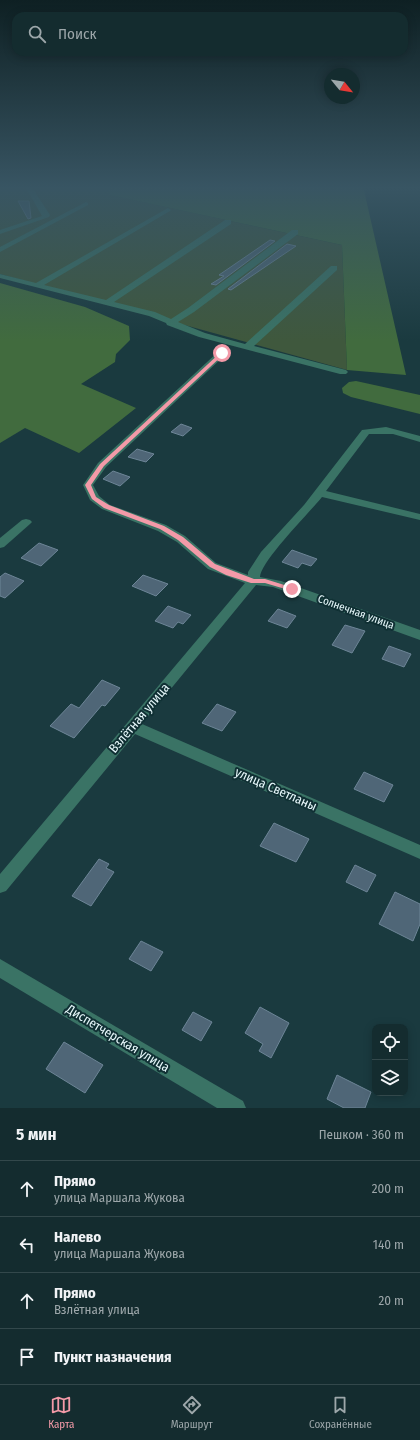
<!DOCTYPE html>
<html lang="ru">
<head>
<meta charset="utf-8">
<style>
  :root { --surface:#142c2f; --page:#21383b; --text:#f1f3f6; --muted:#9da7aa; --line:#33484b; --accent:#f39aa8 }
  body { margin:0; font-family:"Fira Sans Condensed",sans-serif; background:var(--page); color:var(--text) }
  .controls { position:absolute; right:12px; bottom:12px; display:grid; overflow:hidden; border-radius:8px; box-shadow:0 2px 10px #0003 }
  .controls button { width:36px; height:36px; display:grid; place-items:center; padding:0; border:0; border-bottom:1px solid var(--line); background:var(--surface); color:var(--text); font:20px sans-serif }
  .compass { position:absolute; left:324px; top:68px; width:36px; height:36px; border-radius:50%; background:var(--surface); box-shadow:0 2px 10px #0003; rotate:120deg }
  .stop { position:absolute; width:12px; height:12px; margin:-9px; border:3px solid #f39aa8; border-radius:50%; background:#fff }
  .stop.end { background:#f39aa8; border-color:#fff; box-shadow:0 1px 4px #0008 }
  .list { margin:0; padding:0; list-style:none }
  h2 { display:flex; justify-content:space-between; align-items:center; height:52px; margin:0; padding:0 16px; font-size:17px }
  h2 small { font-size:13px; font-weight:400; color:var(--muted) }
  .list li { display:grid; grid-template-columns:26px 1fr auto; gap:12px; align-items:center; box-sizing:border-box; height:56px; padding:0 16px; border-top:1px solid var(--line) }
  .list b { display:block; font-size:15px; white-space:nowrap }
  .list p { margin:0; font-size:13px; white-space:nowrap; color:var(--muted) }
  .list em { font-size:13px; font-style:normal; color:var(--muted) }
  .icon { flex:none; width:22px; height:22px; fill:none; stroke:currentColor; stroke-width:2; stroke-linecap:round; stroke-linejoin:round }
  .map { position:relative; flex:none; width:420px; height:1108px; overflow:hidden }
  .search { position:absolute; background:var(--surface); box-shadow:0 2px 10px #0003; left:12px; right:12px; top:12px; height:44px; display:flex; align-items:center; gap:10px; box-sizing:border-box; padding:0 14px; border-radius:12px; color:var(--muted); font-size:15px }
  .sheet { height:276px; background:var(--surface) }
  nav { display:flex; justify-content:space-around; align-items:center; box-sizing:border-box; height:56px; border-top:1px solid var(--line); background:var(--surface); font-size:11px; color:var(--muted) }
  nav a { display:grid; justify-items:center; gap:2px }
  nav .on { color:var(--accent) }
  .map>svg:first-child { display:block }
  .green { fill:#3f583d }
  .forest { fill:#416b3e }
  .building { fill:#4f6677; stroke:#6d8597 }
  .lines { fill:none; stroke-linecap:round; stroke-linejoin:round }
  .minor { fill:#3a7365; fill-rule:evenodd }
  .route { fill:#f39aa8 }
  .labels { text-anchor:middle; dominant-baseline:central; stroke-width:4; stroke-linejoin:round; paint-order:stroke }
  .street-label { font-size:11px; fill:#e7f8fb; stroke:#103034 }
  .near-street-label { font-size:13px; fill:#e7f8fb; stroke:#103034 }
</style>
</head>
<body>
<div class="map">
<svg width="420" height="1108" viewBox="0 0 420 1108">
  <rect width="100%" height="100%" fill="#1a3a3f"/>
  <path class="green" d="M0,186H116L108,189L111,195L342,245L347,370L0,274Z"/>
  <g class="forest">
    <path d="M116,186H173L189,188L204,186H363L406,375L347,370L342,245L110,195L108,189Z"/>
    <path d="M0,283L85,307L129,326L130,340L116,354L115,362L81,384L136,408L79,453L25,428L0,443Z"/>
    <path d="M356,381L420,395V414L351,397L343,393L342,388L349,382Z"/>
  </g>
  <g class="building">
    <path d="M18,201H29L31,218L28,219Z"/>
    <path d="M270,240L275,241L216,285L211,284L224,276L219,275Z"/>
    <path d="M287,244L296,246L231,290L228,289Z"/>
    <path d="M181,424L192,428L183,436L171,432Z"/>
    <path d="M137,449L154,454L146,462L128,457Z"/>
    <path d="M113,471L130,477L120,486L103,479Z"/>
    <path d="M39,543L58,550L41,566L21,558Z"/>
    <path d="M292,550L317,559L311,566L302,563L298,568L282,562Z"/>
    <path d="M5,573L24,581L5,598L0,596V577Z"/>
    <path d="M143,575L168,584L156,596L132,586Z"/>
    <path d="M168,606L191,615L183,624L178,622L173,628L155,621Z"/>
    <path d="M278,609L296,616L287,628L268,621Z"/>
    <path d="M345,625L365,631L352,653L332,645Z"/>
    <path d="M389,646L411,654L404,667L382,659Z"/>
    <path d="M102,680L120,688L105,706L102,705L74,738L50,726L71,704L79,708Z"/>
    <path d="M217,704L236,712L222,731L202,723Z"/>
    <path d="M364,772L393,785L384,802L354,789Z"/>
    <path d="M274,823L309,839L296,862L260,846Z"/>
    <path d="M99,859L109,864L106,868L114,872L91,906L72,896Z"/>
    <path d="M355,865L376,875L367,892L346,882Z"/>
    <path d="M395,892L420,904V924L413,941L379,924Z"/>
    <path d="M141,941L163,952L151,971L129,959Z"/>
    <path d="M260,1007L289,1023L271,1058L259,1051L263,1044L245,1033Z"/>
    <path d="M193,1012L212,1022L201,1041L182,1030Z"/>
    <path d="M64,1042L103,1065L85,1093L46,1069Z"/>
    <path d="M337,1075L371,1092L365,1108H344L327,1099Z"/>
  </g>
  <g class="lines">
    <g class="minor">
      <path d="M25,186H31L50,215L49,217L0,234V230L42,216Z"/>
      <path d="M86,202L88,203V205L0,252V247Z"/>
      <path d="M168,208L171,210L170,211L44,285L106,300L225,220H231V224L114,302L155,312L171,319L188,308L292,230H298V234L194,312L178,322L205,333L245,344L331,266H337V270L254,346L346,370L348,372L346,374H340L199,337L167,325L166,323L149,316L0,278V274L36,283Z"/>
      <path d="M222,350L227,353L225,355L106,467L93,485L99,496L110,505L166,525L185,536L216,563L248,575V572L261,552L304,505L362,430L386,427L420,436V442L393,434H369L326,491L420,514V520L322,497C309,513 261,561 260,577L281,581L420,630V640L273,587L256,585L142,724L420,845V859L135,734L6,891L0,893V874L245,583L208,569L177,542L158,531L102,509L90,500L83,485L98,463L219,351Z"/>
      <path d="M26,519L30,520L32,522L30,524L4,547L0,548V538L22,520Z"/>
      <path d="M0,959L243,1101L246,1108H217L0,978Z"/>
    </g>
  </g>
  <linearGradient id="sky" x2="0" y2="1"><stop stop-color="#0e2023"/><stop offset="0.55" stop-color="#385563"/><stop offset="1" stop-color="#385563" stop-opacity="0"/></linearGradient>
  <rect width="420" height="341" fill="url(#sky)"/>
  <path class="route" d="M221,352L225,353L104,466L91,485L96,497L109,505L164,526L183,537L215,564L254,579H265L294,588V591H292L265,583H251L226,575L210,567L178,540L160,529L104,508L92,499L85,485L100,464Z"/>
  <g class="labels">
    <g class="street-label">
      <text transform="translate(356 612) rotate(20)">Солнечная улица</text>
    </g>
    <g class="near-street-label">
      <text transform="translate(139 718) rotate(-50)">Взлётная улица</text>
      <text transform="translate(276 789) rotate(24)">улица Светланы</text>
      <text transform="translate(118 1038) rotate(31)">Диспетчерская улица</text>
    </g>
  </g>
</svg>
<div class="controls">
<button><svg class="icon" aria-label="locate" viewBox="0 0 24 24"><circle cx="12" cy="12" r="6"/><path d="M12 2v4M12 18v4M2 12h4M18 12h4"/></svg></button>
<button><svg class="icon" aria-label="layers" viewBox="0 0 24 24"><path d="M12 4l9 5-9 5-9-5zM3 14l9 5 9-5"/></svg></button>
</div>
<svg class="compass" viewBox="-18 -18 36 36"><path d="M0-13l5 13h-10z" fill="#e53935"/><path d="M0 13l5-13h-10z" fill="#9da7aa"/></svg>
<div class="stop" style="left:222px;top:353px"></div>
<div class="stop end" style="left:292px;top:589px"></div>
<div class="search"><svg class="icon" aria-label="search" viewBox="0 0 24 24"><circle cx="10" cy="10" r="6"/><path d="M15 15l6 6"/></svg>Поиск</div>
</div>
<section class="sheet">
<h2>5 мин<small>Пешком · 360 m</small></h2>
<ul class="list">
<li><svg class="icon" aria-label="ahead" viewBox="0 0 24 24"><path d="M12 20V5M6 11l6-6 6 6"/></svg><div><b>Прямо</b><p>улица Маршала Жукова</p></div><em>200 m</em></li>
<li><svg class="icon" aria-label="left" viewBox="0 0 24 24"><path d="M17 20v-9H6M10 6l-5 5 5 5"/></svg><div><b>Налево</b><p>улица Маршала Жукова</p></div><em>140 m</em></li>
<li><svg class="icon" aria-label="ahead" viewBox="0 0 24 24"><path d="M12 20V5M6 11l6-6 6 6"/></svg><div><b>Прямо</b><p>Взлётная улица</p></div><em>20 m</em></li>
<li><svg class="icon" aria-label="arrive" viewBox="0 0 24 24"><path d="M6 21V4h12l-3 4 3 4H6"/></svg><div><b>Пункт назначения</b></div></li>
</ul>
</section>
<nav>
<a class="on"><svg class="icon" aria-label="map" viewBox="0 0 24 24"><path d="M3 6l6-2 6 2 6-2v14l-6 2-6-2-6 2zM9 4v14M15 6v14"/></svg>Карта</a>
<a><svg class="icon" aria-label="directions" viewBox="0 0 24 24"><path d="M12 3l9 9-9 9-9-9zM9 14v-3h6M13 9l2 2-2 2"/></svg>Маршрут</a>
<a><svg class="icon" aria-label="saved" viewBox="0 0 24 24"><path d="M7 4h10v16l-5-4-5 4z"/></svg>Сохранённые</a>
</nav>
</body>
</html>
